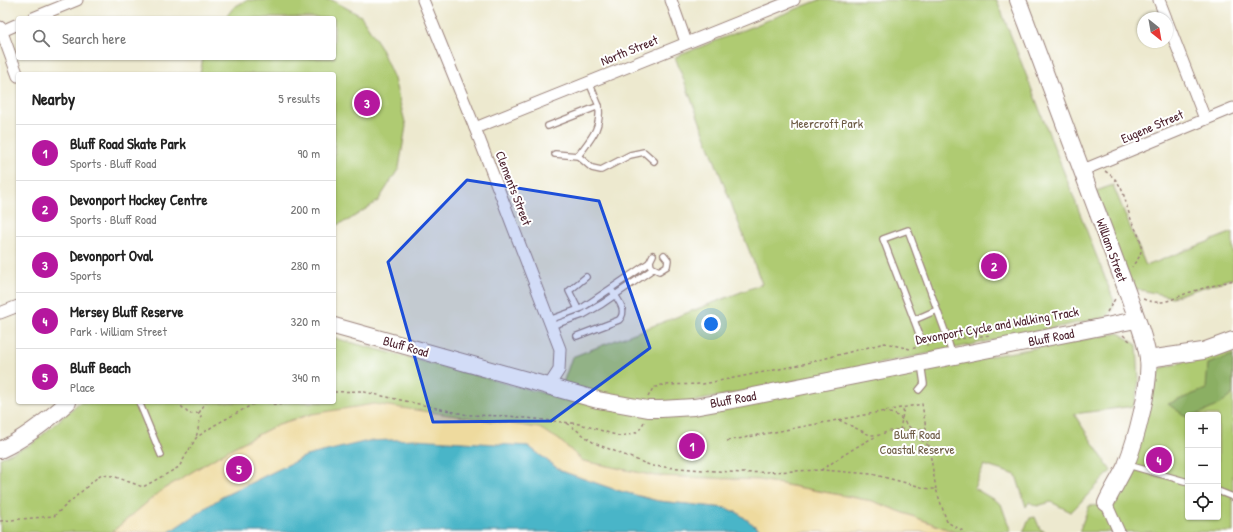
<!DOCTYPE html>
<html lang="en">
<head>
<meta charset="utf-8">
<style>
  :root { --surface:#fff; --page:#f6f6f6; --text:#222; --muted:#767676; --line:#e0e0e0; --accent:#b5179e }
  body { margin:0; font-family:"Patrick Hand",sans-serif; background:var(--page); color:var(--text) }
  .controls { position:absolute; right:12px; bottom:12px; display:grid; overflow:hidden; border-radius:4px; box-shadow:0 1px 3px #0004 }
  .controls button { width:36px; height:36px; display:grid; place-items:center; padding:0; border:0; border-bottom:1px solid var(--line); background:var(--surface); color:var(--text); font:20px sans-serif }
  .compass { position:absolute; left:1137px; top:12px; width:36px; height:36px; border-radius:50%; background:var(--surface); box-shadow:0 1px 3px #0004; rotate:149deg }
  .you { position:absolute; left:711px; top:324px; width:14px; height:14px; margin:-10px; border:3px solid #fff; border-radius:50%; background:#1a73e8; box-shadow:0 0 0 6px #1a73e833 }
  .badge { display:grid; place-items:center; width:26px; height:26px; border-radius:50%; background:var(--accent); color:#fff; font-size:13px; font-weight:700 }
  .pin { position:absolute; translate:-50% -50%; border:2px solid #fff; box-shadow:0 1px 4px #0006 }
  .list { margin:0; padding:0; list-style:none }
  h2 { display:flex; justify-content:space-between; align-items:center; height:52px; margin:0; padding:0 16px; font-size:17px }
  h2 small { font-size:13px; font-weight:400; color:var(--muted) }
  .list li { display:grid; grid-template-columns:26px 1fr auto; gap:12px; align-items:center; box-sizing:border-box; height:56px; padding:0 16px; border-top:1px solid var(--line) }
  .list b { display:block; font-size:15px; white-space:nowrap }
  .list p { margin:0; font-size:13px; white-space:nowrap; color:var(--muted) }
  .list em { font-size:13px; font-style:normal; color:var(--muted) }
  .icon { flex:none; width:22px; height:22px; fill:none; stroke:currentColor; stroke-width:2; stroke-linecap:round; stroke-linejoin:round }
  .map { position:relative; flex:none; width:1233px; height:532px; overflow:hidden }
  .search { position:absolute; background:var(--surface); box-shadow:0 1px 3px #0004; left:16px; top:16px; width:320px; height:44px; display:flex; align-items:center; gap:10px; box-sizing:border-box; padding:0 14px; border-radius:4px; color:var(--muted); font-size:15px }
  .panel { position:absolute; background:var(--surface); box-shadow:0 1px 3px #0004; left:16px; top:72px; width:320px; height:332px; border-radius:4px }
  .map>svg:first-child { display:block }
  .green { fill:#afcb72; stroke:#7c754e; fill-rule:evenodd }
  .forest { fill:#8baf64; stroke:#6a6748 }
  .sand { fill:#eeda9e; stroke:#9c7c64 }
  .water { fill:#4ab5c8; stroke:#4a6a7a }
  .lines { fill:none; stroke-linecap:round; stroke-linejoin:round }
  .lane-casing { stroke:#9c847d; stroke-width:8 }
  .street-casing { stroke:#9c847d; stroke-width:13 }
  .secondary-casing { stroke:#9c847d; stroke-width:18 }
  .path { stroke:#9c847d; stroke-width:1.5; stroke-dasharray:3 3; stroke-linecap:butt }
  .lane { stroke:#fff; stroke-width:5.5 }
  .street { stroke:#fff; stroke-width:11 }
  .secondary { stroke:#fff; stroke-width:16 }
  .marked { fill:#1d4ed8; fill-opacity:0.2; stroke:#1d4ed8; stroke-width:3; stroke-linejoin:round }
  .labels { text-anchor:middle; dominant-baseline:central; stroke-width:4; stroke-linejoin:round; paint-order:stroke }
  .street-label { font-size:13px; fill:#4a1f2b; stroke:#fff }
  .park-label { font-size:13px; fill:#6d5b44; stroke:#fff }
</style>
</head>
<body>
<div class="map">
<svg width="1233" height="532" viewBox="0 0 1233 532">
  <rect width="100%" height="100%" fill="#fff"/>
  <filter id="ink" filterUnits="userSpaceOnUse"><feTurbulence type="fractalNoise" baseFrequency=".025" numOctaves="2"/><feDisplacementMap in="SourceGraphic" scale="8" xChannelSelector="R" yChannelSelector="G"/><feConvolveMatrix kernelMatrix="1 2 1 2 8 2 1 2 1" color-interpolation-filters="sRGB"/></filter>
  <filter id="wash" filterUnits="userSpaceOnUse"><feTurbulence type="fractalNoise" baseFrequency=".012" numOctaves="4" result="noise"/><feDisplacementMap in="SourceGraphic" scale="16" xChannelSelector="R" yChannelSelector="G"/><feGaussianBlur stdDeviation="0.9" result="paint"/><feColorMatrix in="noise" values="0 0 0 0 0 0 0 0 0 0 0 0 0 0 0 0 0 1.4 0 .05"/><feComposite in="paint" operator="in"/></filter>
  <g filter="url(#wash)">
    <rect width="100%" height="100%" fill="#ede9cf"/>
    <g class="green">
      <path d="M247,0H332L361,16L379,44L394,79L406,126L399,168L378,201L349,220L334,226V74H200L203,58H334V18H225L234,7Z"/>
      <path d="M819,0H997L1114,301L1113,310L1107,317L662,408L562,386L572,357L762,284L675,57Z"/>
      <path d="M1113,185L1146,266L1233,232V278L1172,297L1132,288L1096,191Z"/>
      <path d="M1119,333L1137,345L1139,381L1134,406L1074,414L1111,471L1071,512L1051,502L1037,506L1029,502L1026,507L1016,475L984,465L974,488L1001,504L1011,532H954L872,501L759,480L655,476L583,461L558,439L312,414L279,424L232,448L162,490L112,532H0V458L32,444L80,402H334V338L558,397L656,416Z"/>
      <path d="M1233,345V532H1079L1089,506L1116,504L1161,368L1195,359ZM1188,415H1218V517H1188Z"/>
      <path d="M1035,517L1040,529L1046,532H1023L1030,518Z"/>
    </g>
    <path class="forest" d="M1233,355V394C1221,404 1204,415 1188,415V418L1168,404L1206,389L1208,364Z"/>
    <path class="sand" d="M374,404L539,428L558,439L583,461L655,476L759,480L872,501L954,532H763L738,513L725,508L658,501L616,490L561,471L528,446L306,456L222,497L169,532H112L162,490L232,448L279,424L312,414Z"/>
    <path class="water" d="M415,439L528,446L561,471L616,490L658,501L725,508L738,513L763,532H169L222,497L306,456L368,441Z"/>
  </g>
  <g filter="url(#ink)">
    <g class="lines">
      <defs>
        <g id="lane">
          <path d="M548,126L599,106L589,82"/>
          <path d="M555,154L578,156C591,138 601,130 599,106"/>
          <path d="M578,156L592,168L601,170L630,155L644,152L654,161"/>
          <path d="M653,255L650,261L651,267L659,271L667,266L668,260L664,255"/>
          <path d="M578,309L569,291L586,277"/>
          <path d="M937,310L914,320L883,239L908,230L946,334L952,354"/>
          <path d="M549,320L582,308L650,262"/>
          <path d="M914,320L921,339"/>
          <path d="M551,326L583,315L602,304L653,269"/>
          <path d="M577,336L619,320C628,311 618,300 613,292"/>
          <path d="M919,390L924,384L921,363"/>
          <path d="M139,402L161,455"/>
          <path d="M1128,465L1188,482"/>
          <path d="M1218,491L1233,497"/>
        </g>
        <g id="street">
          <path d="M423,0L475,128L560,349L559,370L548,387"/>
          <path d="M671,0L686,42"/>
          <path d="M1159,0L1166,18"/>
          <path d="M33,18L77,0"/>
          <path d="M1167,21L1205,119"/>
          <path d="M0,27L18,76"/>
          <path d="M0,32L18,24"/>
          <path d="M475,128L794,0"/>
          <path d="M1083,170L1233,108"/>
          <path d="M0,313L18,306"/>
          <path d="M1106,503L1119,532"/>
        </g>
        <g id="secondary">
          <path d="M1018,0L1128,294C1135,315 1145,336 1148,358C1151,384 1136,440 1126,465C1120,478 1112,490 1106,503"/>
          <path d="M334,326L598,400L648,409H661L694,407L733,400L1136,320"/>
          <path d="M1148,359L1203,351L1233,340"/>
          <path d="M0,450C26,438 47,421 68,402"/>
        </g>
      </defs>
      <use href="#lane" class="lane-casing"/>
      <use href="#street" class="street-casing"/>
      <use href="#secondary" class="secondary-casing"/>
      <g class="path">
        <path d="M1105,171C1125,184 1123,197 1130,216C1133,228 1142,236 1141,249C1141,258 1136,260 1132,267"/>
        <path d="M1143,299C1164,308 1175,296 1194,291C1207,287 1220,284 1233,280"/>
        <path d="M1107,312L1115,299"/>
        <path d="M1123,335L1132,343"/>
        <path d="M956,339L990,335"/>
        <path d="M926,345L940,342"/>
        <path d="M334,392L360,391L468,415L508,416L580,424L619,436L634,434L640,429L644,422"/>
        <path d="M648,397L653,388L662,385L703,384L795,366L885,343L910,349L919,347"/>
        <path d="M177,402L189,414L199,413L201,416L196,438"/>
        <path d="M267,402L277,405L293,402"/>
        <path d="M883,412C887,413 892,413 896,415C908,421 907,435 926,427"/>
        <path d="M199,413L206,402"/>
        <path d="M839,420L870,435H878"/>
        <path d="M567,423L594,443L652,466L742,473L821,470L872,474L929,489H936L947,522L965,532"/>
        <path d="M900,430L904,407"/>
        <path d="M727,441L922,404L936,489"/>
        <path d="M821,470C842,457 883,425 907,430C914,432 923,442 929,446"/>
        <path d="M0,521L54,516L100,475L113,476L143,487L179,467L196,438L213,426L257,402"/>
      </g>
      <use href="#lane" class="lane"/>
      <use href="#street" class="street"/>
      <use href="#secondary" class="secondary"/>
    </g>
  </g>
  <path class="marked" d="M467,180L599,201L650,348L551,421L433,422L388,262Z"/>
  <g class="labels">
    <g class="street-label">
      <text transform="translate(629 50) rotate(-22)">North Street</text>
      <text transform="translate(1152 126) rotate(-23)">Eugene Street</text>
      <text transform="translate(514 188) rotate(69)">Clements Street</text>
      <text transform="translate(1112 250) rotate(70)">William Street</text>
      <text transform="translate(997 325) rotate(-10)">Devonport Cycle and Walking Track</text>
      <text transform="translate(1051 337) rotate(-11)">Bluff Road</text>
      <text transform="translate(406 346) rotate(16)">Bluff Road</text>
      <text transform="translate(733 399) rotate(-10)">Bluff Road</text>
    </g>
    <g class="park-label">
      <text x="827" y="123">Meercroft Park</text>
      <text x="917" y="434">Bluff Road<tspan x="917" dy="15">Coastal Reserve</tspan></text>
    </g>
  </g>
</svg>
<div class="controls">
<button>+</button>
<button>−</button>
<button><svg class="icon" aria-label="locate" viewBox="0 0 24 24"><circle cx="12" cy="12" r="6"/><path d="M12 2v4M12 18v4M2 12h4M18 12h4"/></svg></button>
</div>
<svg class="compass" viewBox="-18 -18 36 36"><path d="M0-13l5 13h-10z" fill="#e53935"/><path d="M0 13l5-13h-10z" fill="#767676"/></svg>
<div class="you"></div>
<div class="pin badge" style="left:692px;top:446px">1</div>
<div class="pin badge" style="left:994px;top:266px">2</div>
<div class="pin badge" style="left:367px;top:103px">3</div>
<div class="pin badge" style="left:1159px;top:460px">4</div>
<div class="pin badge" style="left:239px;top:469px">5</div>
<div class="search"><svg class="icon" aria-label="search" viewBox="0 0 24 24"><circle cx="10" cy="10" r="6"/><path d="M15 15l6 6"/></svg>Search here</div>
<section class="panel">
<h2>Nearby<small>5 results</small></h2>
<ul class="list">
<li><span class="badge">1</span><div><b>Bluff Road Skate Park</b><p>Sports · Bluff Road</p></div><em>90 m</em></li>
<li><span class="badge">2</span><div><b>Devonport Hockey Centre</b><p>Sports · Bluff Road</p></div><em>200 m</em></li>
<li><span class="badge">3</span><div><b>Devonport Oval</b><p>Sports</p></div><em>280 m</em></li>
<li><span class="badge">4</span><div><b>Mersey Bluff Reserve</b><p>Park · William Street</p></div><em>320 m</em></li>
<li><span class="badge">5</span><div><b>Bluff Beach</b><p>Place</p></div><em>340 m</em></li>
</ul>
</section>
</div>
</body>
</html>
